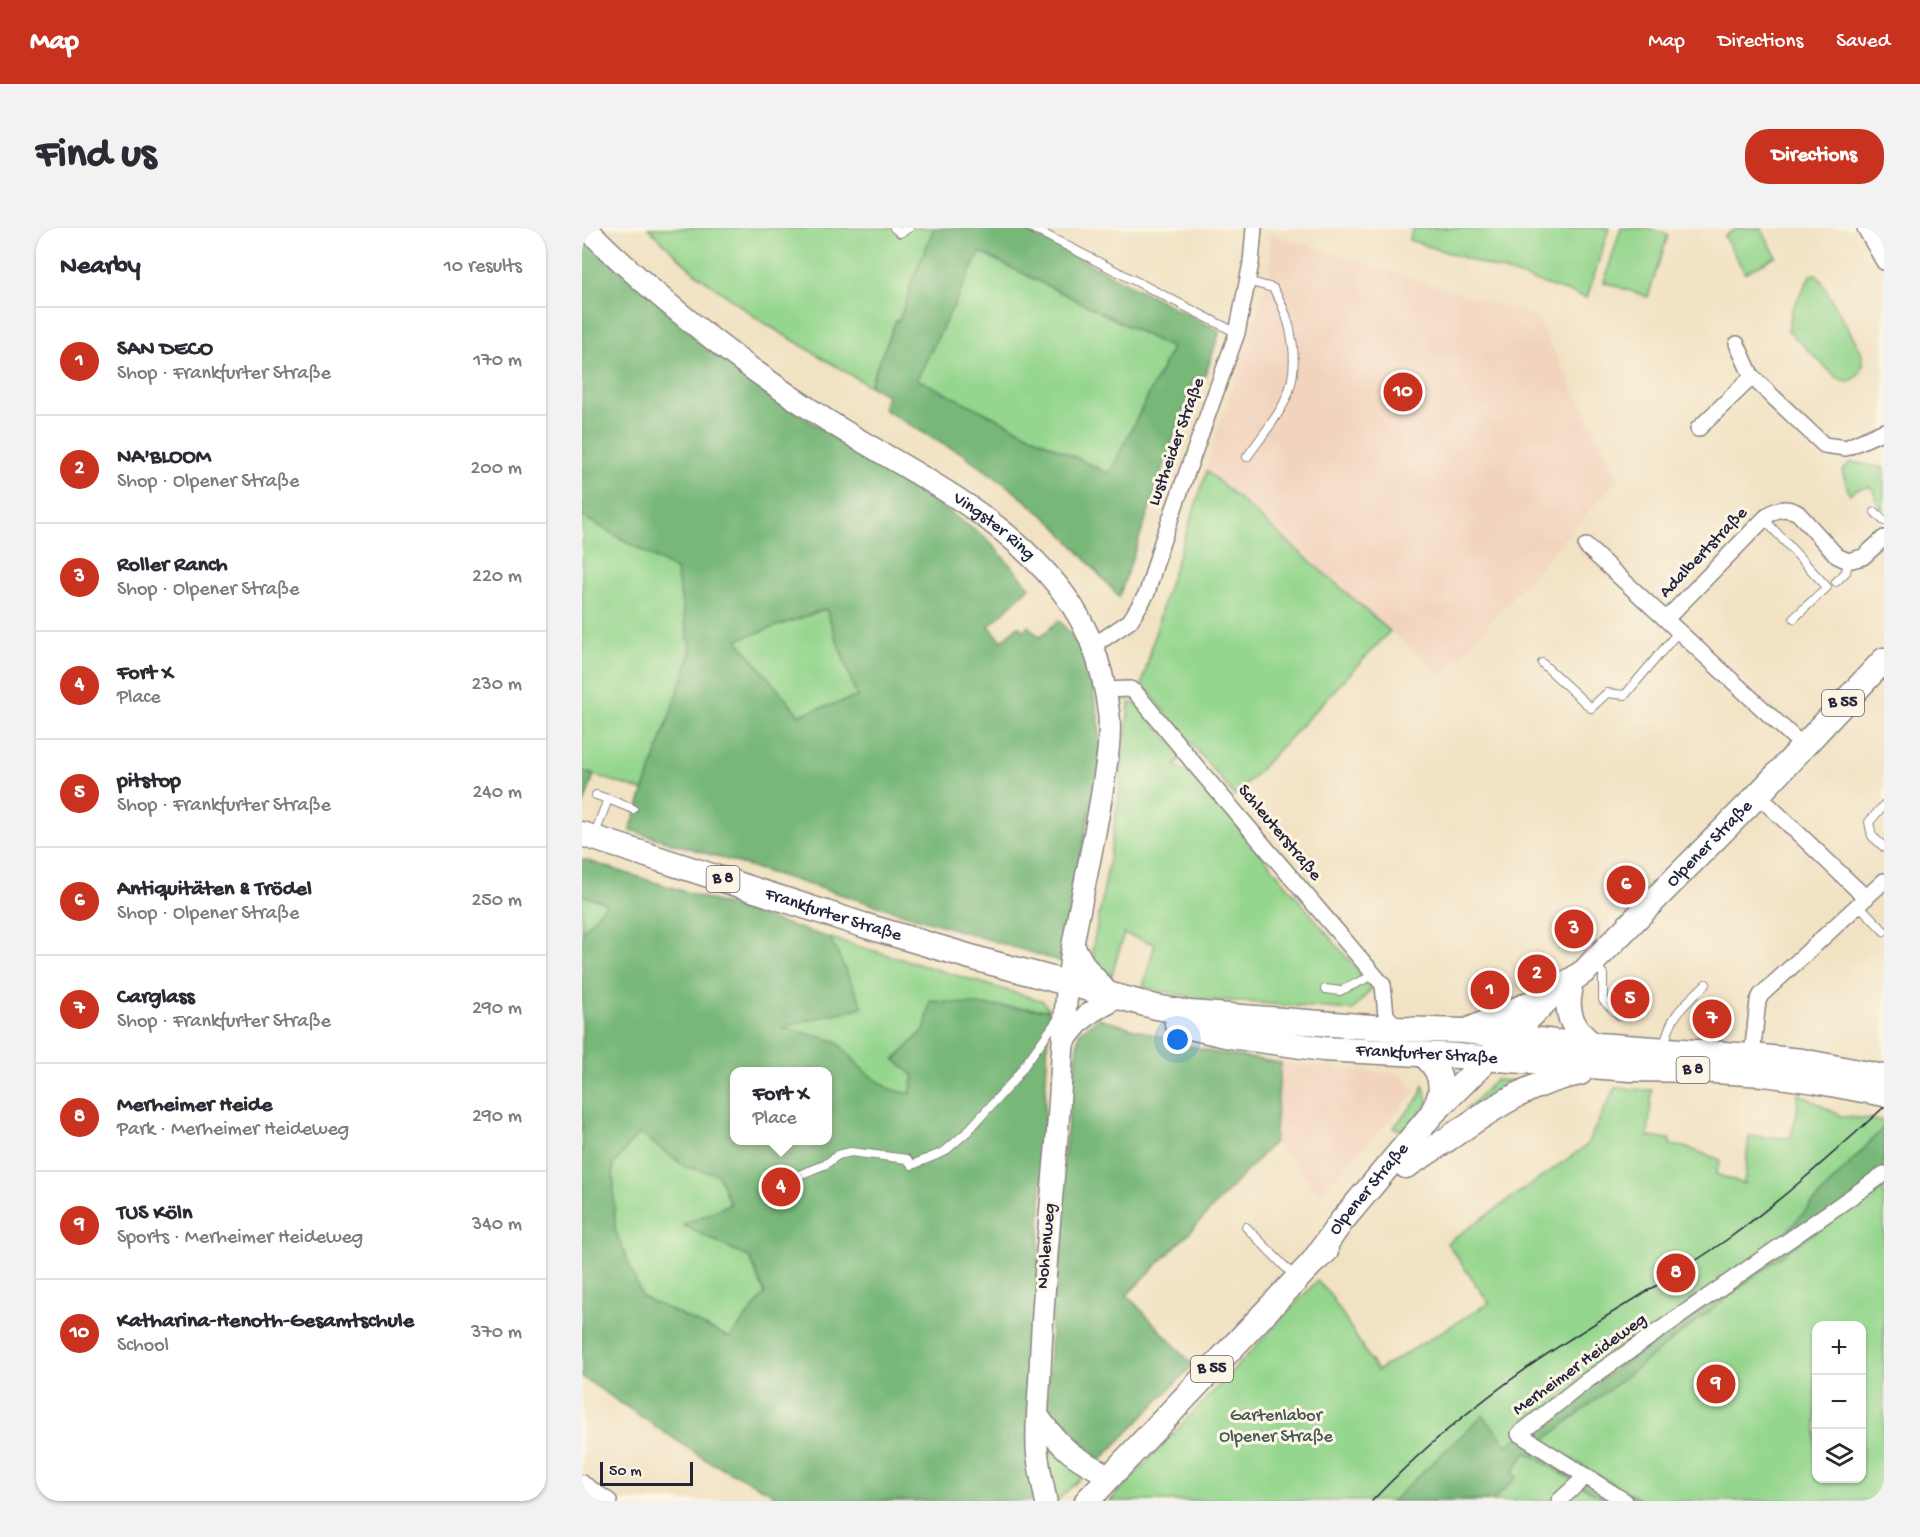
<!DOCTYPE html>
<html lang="en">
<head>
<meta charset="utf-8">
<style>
  :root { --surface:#fff; --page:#f2f2f3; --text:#2b2b33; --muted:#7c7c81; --line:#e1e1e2; --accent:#c8321e }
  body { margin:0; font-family:"Gochi Hand",sans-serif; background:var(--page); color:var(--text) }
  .controls { position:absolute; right:18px; bottom:18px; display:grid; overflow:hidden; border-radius:12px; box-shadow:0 2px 4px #0004 }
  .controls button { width:54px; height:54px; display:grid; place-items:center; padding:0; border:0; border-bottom:2px solid var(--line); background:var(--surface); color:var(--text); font:30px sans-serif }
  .scale { position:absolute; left:18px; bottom:15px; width:93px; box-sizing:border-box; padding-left:6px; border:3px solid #22223b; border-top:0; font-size:16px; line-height:21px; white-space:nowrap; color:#22223b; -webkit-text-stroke:4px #fcf5e5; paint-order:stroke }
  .you { position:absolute; left:596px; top:812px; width:21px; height:21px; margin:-15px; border:4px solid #fff; border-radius:50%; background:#1a73e8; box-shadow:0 0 0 9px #1a73e833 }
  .badge { display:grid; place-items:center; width:39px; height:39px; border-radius:50%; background:var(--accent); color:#fff; font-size:20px; font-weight:700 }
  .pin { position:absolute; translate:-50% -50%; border:3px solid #fff; box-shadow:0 2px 6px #0006 }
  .popup { position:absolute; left:148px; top:839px; width:102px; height:78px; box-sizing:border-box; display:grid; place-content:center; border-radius:12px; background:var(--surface); filter:drop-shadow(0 2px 4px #0005); font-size:20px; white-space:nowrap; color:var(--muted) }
  .popup b { font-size:22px; color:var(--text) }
  .popup::after { content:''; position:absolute; left:50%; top:100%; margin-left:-12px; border:12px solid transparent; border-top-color:var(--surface) }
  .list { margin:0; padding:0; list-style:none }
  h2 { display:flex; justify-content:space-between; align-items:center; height:78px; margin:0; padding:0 24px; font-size:26px }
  h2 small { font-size:20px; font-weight:400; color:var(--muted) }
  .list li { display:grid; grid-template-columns:39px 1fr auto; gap:18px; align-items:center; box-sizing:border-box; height:108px; padding:0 24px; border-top:2px solid var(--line) }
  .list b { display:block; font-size:22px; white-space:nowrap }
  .list p { margin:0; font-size:20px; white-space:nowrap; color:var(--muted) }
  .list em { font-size:20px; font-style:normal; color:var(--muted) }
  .icon { flex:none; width:33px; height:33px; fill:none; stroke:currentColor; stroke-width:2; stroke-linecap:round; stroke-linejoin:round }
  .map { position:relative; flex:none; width:1302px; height:1273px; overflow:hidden; border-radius:24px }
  header { display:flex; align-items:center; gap:36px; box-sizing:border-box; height:84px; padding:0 30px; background:var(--accent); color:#fff }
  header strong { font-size:28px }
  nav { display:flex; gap:33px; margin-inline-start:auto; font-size:21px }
  .intro { display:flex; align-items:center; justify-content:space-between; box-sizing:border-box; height:144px; padding:0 36px }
  h1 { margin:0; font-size:42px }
  .button { padding:15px 27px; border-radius:24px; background:var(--accent); color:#fff; font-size:21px; font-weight:700 }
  main { display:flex; gap:36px; padding:0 36px }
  aside { flex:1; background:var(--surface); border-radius:24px; box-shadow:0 2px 4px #0004 }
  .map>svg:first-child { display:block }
  .built { fill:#f2d4be }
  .green { fill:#94d68d; stroke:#5b7c64; stroke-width:1.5; fill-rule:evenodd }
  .forest { fill:#77b778; stroke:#4c6c5a; stroke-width:1.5; fill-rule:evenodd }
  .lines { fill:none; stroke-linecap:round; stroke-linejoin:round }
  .service-casing { stroke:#8a827f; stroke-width:10 }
  .minor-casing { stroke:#8a827f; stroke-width:18 }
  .secondary-casing { stroke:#8a827f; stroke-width:24 }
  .primary-casing { stroke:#8a827f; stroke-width:27 }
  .service { stroke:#fff; stroke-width:8 }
  .minor { stroke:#fff; stroke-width:15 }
  .secondary { stroke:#fff; stroke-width:21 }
  .primary { stroke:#fff; stroke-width:24 }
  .tram { stroke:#22223b; stroke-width:1.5 }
  .labels { text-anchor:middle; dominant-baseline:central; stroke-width:6; stroke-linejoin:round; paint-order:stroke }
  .shield { fill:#fcf5e5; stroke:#63616e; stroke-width:1.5 }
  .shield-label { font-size:16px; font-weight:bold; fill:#22223b }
  .street-label { font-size:18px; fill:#22223b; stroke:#fcf5e5 }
  .park-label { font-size:18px; fill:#445854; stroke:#fcf5e5 }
</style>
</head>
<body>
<header>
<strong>Map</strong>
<nav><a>Map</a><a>Directions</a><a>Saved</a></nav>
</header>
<div class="intro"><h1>Find us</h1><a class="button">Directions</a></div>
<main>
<aside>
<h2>Nearby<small>10 results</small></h2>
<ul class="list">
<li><span class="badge">1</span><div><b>SAN DECO</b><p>Shop · Frankfurter Straße</p></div><em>170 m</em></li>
<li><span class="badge">2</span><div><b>NA'BLOOM</b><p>Shop · Olpener Straße</p></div><em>200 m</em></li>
<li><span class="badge">3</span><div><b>Roller Ranch</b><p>Shop · Olpener Straße</p></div><em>220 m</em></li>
<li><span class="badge">4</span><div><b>Fort X</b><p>Place</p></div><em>230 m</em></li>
<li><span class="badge">5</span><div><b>pitstop</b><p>Shop · Frankfurter Straße</p></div><em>240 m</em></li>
<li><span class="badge">6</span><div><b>Antiquitäten &amp; Trödel</b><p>Shop · Olpener Straße</p></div><em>250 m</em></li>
<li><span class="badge">7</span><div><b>Carglass</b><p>Shop · Frankfurter Straße</p></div><em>290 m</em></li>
<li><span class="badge">8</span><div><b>Merheimer Heide</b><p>Park · Merheimer Heideweg</p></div><em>290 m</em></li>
<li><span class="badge">9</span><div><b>TUS Köln</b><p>Sports · Merheimer Heideweg</p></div><em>340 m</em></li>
<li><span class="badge">10</span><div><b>Katharina-Henoth-Gesamtschule</b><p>School</p></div><em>370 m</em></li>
</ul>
</aside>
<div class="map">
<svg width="1302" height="1273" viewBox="0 0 1302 1273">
  <rect width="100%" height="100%" fill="#fcf5e5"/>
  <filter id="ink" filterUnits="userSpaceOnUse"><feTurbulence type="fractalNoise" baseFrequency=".0167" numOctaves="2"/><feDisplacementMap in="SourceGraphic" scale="12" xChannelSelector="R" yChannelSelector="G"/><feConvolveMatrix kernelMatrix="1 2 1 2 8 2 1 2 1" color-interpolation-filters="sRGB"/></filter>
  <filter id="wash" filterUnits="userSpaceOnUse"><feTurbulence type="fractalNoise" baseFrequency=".008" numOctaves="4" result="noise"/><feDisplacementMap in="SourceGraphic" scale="24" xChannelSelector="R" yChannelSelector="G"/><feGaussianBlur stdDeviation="1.35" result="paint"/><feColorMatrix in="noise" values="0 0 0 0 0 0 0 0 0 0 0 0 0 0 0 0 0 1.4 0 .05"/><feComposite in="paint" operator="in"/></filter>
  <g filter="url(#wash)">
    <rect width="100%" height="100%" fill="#f1e2c3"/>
    <g class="built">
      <path d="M687,5L955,89L1037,250L860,448L624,240L689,41Z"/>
      <path d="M699,835L818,846L835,863L738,964L692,914Z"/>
    </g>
    <g class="green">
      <path d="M66,0H352L327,61L329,62L316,94L314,93L287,158L179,93L112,44Z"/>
      <path d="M831,0H1027L1005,70L827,12Z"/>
      <path d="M1039,0H1066L1086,7L1066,69L1022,54Z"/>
      <path d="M1156,0H1179L1194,28L1163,45L1142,8Z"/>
      <path d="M398,24L590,120L527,246L335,151Z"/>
      <path d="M1234,46L1237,49L1279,123C1284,138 1281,144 1268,154L1261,153L1254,149L1206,103L1210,82L1229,47Z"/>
      <path d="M1269,234L1302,240V286L1293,270V262L1287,259L1272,262L1268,266L1265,262L1266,261L1260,243Z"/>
      <path d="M625,243L808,403L653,568L560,456L583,368Z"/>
      <path d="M0,288L94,342L109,426L62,563L0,543Z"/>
      <path d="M244,381L275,469L217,487L154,412Z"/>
      <path d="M547,475H554L601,527L593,538L616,550L790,760L771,782L619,771L561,759L573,716L542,706L529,749L513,733L510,723C527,640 540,558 547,475Z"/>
      <path d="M0,667L25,675L0,704Z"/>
      <path d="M248,710L461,773L467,782L348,773L343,801L313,832L332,848L328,867L308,861L283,844L254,813L197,799L280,779Z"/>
      <path d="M913,852L945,854L858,910Z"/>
      <path d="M841,857L847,874L823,903L811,900L837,870Z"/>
      <path d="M1033,860L1070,862L1066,909L1088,911V917L1103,919L1139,932L1134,946L1162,956L1167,908L1208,910L1215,886L1216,865L1259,888L1302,893V1273H528L735,1053L748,1066L795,1143L907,1075L865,1015L1004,918ZM1234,1098H1280V1250H1234Z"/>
      <path d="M57,905L104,939L136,946L148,976L101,997L168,1029L183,1066L148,1110L60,1069L33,1002L31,937Z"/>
      <path d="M463,1206L506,1243L475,1273H472Z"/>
    </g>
    <g class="forest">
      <path d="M352,0H438L638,103L623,148L612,152L537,369L474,298L428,260L378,224L364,218L301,181L305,167L287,158L314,93H316L329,62L327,61ZM398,24L590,120L527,246L335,151Z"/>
      <path d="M0,9L172,155L201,176L320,251L404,310L448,359L407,398L420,413L436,398L442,403L446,398L458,409L477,392L504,425L516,488L519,530L477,733L48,602L109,426L94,342L0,288ZM244,381L275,469L217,487L155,412Z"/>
      <path d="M0,543L12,547L0,581Z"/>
      <path d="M0,631L248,710L281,779L199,799L254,813L283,844L308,861L328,866L332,848L313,832L343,801L348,773L467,782L456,1046V1273H195L189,1264L124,1232L0,1149V704L25,675L0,667ZM152,844H246V912H152ZM57,905L104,939L136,946L148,976L101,997L168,1030L183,1066L148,1110L60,1069L33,1002L31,937Z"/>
      <path d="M516,790L630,824L699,835L692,914L606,1006L545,1067L611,1137L517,1234C495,1218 475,1205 465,1179L475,984L497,805Z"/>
      <path d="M1302,899V955L1192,1033L960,1214L1061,1273H1025L944,1224L931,1244L935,1249L910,1273H810L901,1187L925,1217L1155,1056Z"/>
    </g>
  </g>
  <g filter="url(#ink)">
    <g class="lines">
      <defs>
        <g id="service">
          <path d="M312,0L318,5L327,0"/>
          <path d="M450,0L655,105"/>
          <path d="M665,53L691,60C711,92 720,140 702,175C692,194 677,212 665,229"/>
          <path d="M1293,284L1302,293"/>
          <path d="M1182,291L1245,359L1212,390"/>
          <path d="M1254,354L1264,344L1266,333"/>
          <path d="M960,435L1009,480L1025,465L1043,467L1097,403"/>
          <path d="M26,571L51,581"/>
          <path d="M1302,577L1287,594L1290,608L1302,619"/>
          <path d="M12,608L26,571L14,567"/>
          <path d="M1277,677L1302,703"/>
          <path d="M1013,735L1021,746V772L1038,788"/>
          <path d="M743,761L758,763L792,747"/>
          <path d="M1083,819C1085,790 1103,776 1124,756"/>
          <path d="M217,947L244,936L256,927L269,924L325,931L330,937L362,924L385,904L432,852L476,791"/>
          <path d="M664,999L714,1050"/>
        </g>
        <g id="minor">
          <path d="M1283,0L1302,34"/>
          <path d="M1155,116L1170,149"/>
          <path d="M1116,201L1170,149L1242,217L1264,220L1302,203"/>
          <path d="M1004,318L1221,518"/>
          <path d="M1084,391L1182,291C1192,281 1203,278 1216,285L1255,328L1266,333L1281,329L1302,310"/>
          <path d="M510,416L523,410L548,393L565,365L580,314L655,105L669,35L672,0"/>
          <path d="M523,462L548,461L554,465L614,538L801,757L804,787L816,801"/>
          <path d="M1176,567L1284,670"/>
          <path d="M1170,828L1176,773L1179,767L1302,653"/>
          <path d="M0,1255L27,1273"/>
          <path d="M977,1273L1003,1249"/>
          <path d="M1043,1273L937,1206L1003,1154L1302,946"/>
        </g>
        <g id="secondary">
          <path id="s1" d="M4,0C78,74 155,134 243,191C320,240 400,274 463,343C502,385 521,431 527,488C529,513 524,539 520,564C512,617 499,669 490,722C480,788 480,855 474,921C467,995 461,1069 458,1143C457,1168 454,1195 455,1220C456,1238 461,1256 464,1273"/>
          <path d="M491,717L503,738L527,766"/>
          <path d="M482,814C493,797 506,783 525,776"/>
          <path d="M456,1188C480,1222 492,1230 528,1248"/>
        </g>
        <g id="primary">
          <path id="s2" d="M0,606L281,697L399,732L574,779L608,785L816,801L883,803L973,814L1170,828L1220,833L1302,849"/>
          <path d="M988,764C983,786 992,803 1010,816"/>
          <path id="s3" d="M595,796L648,808L741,821L876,828L1048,841L1116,842L1182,846L1233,853L1302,866"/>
          <path d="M887,802L954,773"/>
          <path d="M840,826C860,841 864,862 851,883"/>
          <path d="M824,938C883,903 929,858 998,845"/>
          <path id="s4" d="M731,1034L759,994L850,886L973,764L1004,742L1012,733L1176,567L1302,432"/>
          <path d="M505,1273L731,1034L744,1023"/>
        </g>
      </defs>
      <use href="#service" class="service-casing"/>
      <use href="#minor" class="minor-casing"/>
      <use href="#secondary" class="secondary-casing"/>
      <use href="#primary" class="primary-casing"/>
      <use href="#service" class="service"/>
      <use href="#minor" class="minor"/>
      <use href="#secondary" class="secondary"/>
      <use href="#primary" class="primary"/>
      <path class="tram" d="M790,1273C839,1221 896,1174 955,1133C1019,1089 1087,1053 1150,1008C1203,969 1253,924 1302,879"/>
    </g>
  </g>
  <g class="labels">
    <g class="shield">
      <rect x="1240" y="462" width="42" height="26" rx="4.5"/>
      <rect x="124.5" y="638" width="33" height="26" rx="4.5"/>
      <rect x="1094.5" y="829" width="33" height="26" rx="4.5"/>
      <rect x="609" y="1128" width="42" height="26" rx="4.5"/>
    </g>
    <g class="shield-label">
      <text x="1261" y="475">B 55</text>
      <text x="141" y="651">B 8</text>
      <text x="1111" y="842">B 8</text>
      <text x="630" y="1141">B 55</text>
    </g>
    <g class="street-label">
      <text transform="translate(595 214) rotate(-70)">Lustheider Straße</text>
      <text stroke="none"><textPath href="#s1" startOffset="507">Vingster Ring</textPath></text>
      <text transform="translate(1122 325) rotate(-46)">Adalbertstraße</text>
      <text transform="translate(697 605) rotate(50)">Schleuterstraße</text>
      <text stroke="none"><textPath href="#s4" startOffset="578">Olpener Straße</textPath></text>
      <text stroke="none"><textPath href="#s2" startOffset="264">Frankfurter Straße</textPath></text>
      <text stroke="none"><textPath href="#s3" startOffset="252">Frankfurter Straße</textPath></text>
      <text stroke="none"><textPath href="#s4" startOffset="92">Olpener Straße</textPath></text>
      <text transform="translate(465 1018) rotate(-85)">Nohlenweg</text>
      <text transform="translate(998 1137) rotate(-36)">Merheimer Heideweg</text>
    </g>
    <g class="park-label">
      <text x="694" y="1188">Gartenlabor<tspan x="694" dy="21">Olpener Straße</tspan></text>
    </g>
  </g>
</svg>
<div class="controls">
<button>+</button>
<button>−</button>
<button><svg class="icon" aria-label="layers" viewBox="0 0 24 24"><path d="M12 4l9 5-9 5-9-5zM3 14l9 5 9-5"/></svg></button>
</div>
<div class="scale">50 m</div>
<div class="you"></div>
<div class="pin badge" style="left:908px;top:762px">1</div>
<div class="pin badge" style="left:955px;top:746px">2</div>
<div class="pin badge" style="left:992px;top:701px">3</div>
<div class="pin badge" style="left:199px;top:959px">4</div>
<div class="popup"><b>Fort X</b>Place</div>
<div class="pin badge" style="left:1048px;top:771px">5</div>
<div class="pin badge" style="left:1044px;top:657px">6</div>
<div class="pin badge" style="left:1130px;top:791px">7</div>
<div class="pin badge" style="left:1094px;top:1045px">8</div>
<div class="pin badge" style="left:1134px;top:1156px">9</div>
<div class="pin badge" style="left:821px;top:164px">10</div>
</div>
</main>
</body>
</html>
